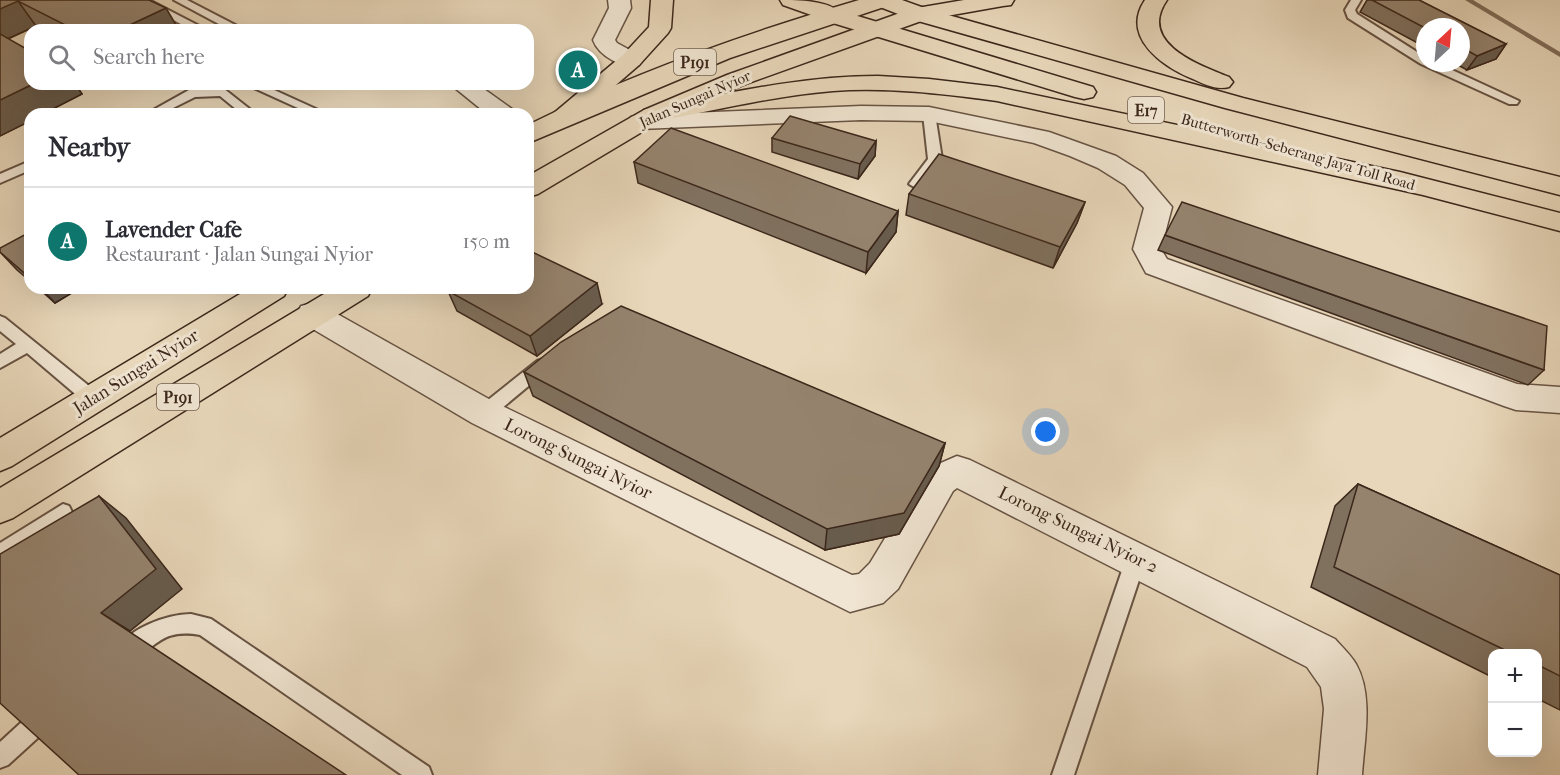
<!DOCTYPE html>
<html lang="en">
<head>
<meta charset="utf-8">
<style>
  :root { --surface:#fff; --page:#f7f7f7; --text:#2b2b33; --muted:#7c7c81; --line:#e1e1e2; --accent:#0f766e }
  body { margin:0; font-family:"IM FELL French Canon",serif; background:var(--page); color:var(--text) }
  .controls { position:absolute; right:18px; bottom:18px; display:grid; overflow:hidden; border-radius:12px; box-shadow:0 6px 24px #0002 }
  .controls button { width:54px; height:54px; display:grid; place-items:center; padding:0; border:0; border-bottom:2px solid var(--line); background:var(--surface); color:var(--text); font:30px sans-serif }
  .compass { position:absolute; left:1416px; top:18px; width:54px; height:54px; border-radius:50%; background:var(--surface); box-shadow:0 6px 24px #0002; rotate:26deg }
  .you { position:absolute; left:1046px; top:432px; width:21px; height:21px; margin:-15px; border:4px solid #fff; border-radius:50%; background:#1a73e8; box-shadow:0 0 0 9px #1a73e833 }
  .badge { display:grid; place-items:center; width:39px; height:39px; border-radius:50%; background:var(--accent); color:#fff; font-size:20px; font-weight:700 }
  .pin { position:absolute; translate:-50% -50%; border:3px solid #fff; box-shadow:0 2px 6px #0006 }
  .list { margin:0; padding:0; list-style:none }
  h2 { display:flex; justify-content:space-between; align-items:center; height:78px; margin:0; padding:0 24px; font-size:26px }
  h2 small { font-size:20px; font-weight:400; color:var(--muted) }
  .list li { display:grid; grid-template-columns:39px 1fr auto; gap:18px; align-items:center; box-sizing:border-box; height:108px; padding:0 24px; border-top:2px solid var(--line) }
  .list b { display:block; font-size:22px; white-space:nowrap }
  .list p { margin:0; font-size:20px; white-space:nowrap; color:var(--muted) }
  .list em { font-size:20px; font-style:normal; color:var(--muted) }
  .icon { flex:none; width:33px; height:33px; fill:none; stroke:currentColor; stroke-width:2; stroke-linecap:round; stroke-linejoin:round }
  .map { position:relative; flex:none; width:1560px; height:775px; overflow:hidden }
  .search { position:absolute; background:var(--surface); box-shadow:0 6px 24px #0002; left:24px; top:24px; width:510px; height:66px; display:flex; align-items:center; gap:15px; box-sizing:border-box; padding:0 21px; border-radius:18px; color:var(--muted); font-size:22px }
  .panel { position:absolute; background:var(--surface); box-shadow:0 6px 24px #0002; left:24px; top:108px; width:510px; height:186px; border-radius:18px }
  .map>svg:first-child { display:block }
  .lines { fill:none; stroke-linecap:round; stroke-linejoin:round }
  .stream { fill:#806d5a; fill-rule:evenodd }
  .service-casing { stroke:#675343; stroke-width:4 }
  .minor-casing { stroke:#675343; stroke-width:3 }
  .primary-casing { stroke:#3c271b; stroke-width:3 }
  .trunk-casing { stroke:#3c271b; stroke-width:3 }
  .motorway-casing { stroke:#3c271b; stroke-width:3 }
  .service { fill:#f0e5d2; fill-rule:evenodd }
  .minor { fill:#f0e5d2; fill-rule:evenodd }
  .primary { fill:#e8d7ba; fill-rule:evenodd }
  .trunk { fill:#e8d7ba; fill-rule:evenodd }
  .motorway { fill:#e8d7ba; fill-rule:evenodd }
  .wall { fill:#80715f; stroke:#3c271b; stroke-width:1.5 }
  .shaded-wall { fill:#685c4d; stroke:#3c271b; stroke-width:1.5 }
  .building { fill:#95836e; stroke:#3c271b; stroke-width:1.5 }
  .labels { text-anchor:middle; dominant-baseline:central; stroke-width:6; stroke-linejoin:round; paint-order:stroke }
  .far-street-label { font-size:15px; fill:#3c271b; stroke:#f0e5d2 }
  .shield { fill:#f0e5d2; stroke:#726052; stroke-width:1.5 }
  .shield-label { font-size:16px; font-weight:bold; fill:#3c271b }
  .street-label { font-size:18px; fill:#3c271b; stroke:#f0e5d2 }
</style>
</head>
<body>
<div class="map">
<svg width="1560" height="775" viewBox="0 0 1560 775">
  <rect width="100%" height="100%" fill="#e8d7ba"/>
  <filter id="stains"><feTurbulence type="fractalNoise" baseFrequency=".00333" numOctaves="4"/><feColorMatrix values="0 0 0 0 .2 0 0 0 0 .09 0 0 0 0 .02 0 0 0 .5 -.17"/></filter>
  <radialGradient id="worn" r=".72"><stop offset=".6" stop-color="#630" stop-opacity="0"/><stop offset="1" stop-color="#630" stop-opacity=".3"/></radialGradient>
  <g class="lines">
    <path class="stream" d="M1465,0H1473L1560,52V57Z"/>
    <defs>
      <g id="service">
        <path d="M136,0H149L207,30H192Z"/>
        <path d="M174,0H187L245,30H230Z"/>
        <path d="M1351,0H1361L1355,10L1357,14L1425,57V63H1437L1519,101L1517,104H1509L1421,64L1348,18L1345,10Z"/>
        <path d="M245,84H261L327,114H311Z"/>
        <path d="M223,88L256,114H242L220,96L195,97L161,114H146L189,90Z"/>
        <path d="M929,110L935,114L942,159L921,187L916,188L909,184L928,159L923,114Z"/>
        <path d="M30,161V170L0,183V174Z"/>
        <path d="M0,316L5,318L99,394L101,399L99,404L93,406L87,404L27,353L0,368V354L16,344L0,331Z"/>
        <path d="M543,359L549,361L551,365L549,369L490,418L484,420L478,418L476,413L478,408L537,361Z"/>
        <path d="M63,504L69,506L72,512L69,518L0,563V543Z"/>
        <path d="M1136,550L1143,553L1146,559L1074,775H1052L1126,559L1129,553Z"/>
        <path d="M191,614L211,619L429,767L432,775H402L200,635C159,628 158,649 126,662L119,659L116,652C126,629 167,614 191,614Z"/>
        <path d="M45,705L53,708L56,716L53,724L8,765L0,768V742L37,708Z"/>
      </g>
      <g id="minor">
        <path d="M608,0H630L631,8L615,40L617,43L639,55L643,60L639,65C622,69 599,56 593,40L609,8Z"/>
        <path d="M450,84H477L512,109L515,114H487Z"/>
        <path d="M861,106L929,107L1049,132L1116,156L1143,173L1172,207L1161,249L1167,259L1517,384L1560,387V413L1516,410L1504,406L1146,273L1133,249L1144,208L1125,185L1098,168L1070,156L1034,143L929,121L861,120L640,129L631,127L628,122L631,117L640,115Z"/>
        <path d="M312,303L323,306L496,403L852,575L859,574L870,563L927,469L957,456L970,460L1335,639C1342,647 1351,655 1356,664C1374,696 1364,741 1362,775H1318L1324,709L1321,687L1307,667L957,488L953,491L898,589L883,603L850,612L472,423L301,322L297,314L301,306Z"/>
      </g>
      <g id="primary">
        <path d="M859,0H893L890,5L730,58L528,143V125C633,73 747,33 859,0Z"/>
        <path d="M964,0H1014L1011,5L1003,6L924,20L743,85L662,120L538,194L528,197V176L644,110L727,75L911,9Z"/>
        <path d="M250,288H288L284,296L12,466L0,471V438Z"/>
        <path d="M334,288H372L368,296L13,518L0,523V488Z"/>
      </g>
      <g id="trunk">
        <path d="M651,0H673L671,28L668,33L639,65L572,123L563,125L554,123L551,118L554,113L623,55L649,27Z"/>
        <path d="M780,0C798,0 831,0 842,15L839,20L831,22L783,5Z"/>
      </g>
      <g id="motorway">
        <path d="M872,0H902L927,9L1243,98L1560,177V195L1225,108L911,19L875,5Z"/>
        <path d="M1145,0H1167C1137,43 1199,65 1229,77L1233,82L1229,87C1216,90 1206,85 1193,79C1163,67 1120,37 1145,0Z"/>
        <path d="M831,8L1093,87L1096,92L1093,97L1084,99L1075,97L823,20L820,15L823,10Z"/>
        <path d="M878,76L929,79L997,87L1400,172L1560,213V231L1423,195L997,101C943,94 888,87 833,91C772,96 713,111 653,122L644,120L641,115L644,110L653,108C728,93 802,76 878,76Z"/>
      </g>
    </defs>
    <use href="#service" class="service-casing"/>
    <use href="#minor" class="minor-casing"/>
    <use href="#primary" class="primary-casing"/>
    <use href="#trunk" class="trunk-casing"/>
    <use href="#motorway" class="motorway-casing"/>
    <use href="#service" class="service"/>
    <use href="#minor" class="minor"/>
    <use href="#primary" class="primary"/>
    <use href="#trunk" class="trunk"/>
    <use href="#motorway" class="motorway"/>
  </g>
  <g class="wall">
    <path d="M0,0H149L179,30H44L36,26L8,39L30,84H75L82,94L43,114H30V121L0,136Z"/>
    <path d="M1367,0H1419L1506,44L1496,59L1467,70L1454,63H1461V27H1425V47L1360,12Z"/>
    <path d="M772,138L876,141L875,156L858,179L772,152Z"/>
    <path d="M634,162L898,211L896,232L866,273L638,183Z"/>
    <path d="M909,194L1085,202L1077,223L1053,268L906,215Z"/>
    <path d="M30,232V281L17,270L0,252Z"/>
    <path d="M1165,235L1544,370L1528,385L1158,250Z"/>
    <path d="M38,288H80L55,303Z"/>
    <path d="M448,291L602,304L537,356L457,311Z"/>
    <path d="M524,372L945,443L939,466L899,534L825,550L533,396Z"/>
    <path d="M1358,484L1560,575V710L1538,699V654H1492V677L1311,587L1335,506Z"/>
  </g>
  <g class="shaded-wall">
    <path d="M0,0L18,1L36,26L0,42Z"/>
    <path d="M166,8L179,30H119Z"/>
    <path d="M1506,44L1496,59L1467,70L1477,56Z"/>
    <path d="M33,84H75L82,94L43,114H30V121L0,136V100Z"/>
    <path d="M876,141L875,156L858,179L860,164Z"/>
    <path d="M1085,202L1077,223L1053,268L1060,247Z"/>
    <path d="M898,211L896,232L866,273L868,252Z"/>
    <path d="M597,283L602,304L537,356L530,336Z"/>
    <path d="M41,288H80L55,303Z"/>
    <path d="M945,443L939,466L899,534L825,550L827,529Z"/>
    <path d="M99,496L126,518L182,589L130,631L101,613Z"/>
  </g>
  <g class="building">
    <path d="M0,0H149L166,8L119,30H75L18,1L0,9Z"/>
    <path d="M1372,0H1419L1506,44L1477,56L1461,47V27H1425V28Z"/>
    <path d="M0,34L30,51V84H33L0,100Z"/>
    <path d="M790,116L876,141L860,164L772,138Z"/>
    <path d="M671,128L898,211L868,252L634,162Z"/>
    <path d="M939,154L1085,202L1060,247L909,194Z"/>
    <path d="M1182,202L1547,326L1544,370L1165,235Z"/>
    <path d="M30,232V278L0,252V248Z"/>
    <path d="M528,250L597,283L530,336L448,291L452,288H528Z"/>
    <path d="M621,306L945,443L904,513L827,529L524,372L561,342Z"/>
    <path d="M1358,484L1560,575V676L1538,665V654H1513L1334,567Z"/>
    <path d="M99,496L156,569L101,613L346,775H79L0,703V554Z"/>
  </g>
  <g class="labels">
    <g class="far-street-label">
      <text transform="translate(695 99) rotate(-24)">Jalan Sungai Nyior</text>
      <text transform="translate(1298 152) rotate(16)">Butterworth–Seberang Jaya Toll Road</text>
    </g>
    <g class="shield">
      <rect x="674" y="49" width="42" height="26" rx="4.5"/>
      <rect x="1128" y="97" width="36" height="26" rx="4.5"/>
      <rect x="157" y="384" width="42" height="26" rx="4.5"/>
    </g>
    <g class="shield-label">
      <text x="695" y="62">P191</text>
      <text x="1146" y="110">E17</text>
      <text x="178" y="397">P191</text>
    </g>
    <g class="street-label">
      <text transform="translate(136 372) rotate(-32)">Jalan Sungai Nyior</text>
      <text transform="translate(578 459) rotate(26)">Lorong Sungai Nyior</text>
      <text transform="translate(1078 530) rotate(26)">Lorong Sungai Nyior 2</text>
    </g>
  </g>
  <rect width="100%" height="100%" filter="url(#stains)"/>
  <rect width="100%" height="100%" fill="url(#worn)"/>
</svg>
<div class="controls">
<button>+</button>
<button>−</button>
</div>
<svg class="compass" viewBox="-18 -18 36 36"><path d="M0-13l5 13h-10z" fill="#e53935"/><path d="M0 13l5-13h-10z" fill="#7c7c81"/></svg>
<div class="you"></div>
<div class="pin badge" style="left:578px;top:70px">A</div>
<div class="search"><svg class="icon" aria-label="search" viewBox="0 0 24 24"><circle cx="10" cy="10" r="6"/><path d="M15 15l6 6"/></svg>Search here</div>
<section class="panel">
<h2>Nearby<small></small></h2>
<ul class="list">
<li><span class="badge">A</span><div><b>Lavender Cafe</b><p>Restaurant · Jalan Sungai Nyior</p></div><em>150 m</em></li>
</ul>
</section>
</div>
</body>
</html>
